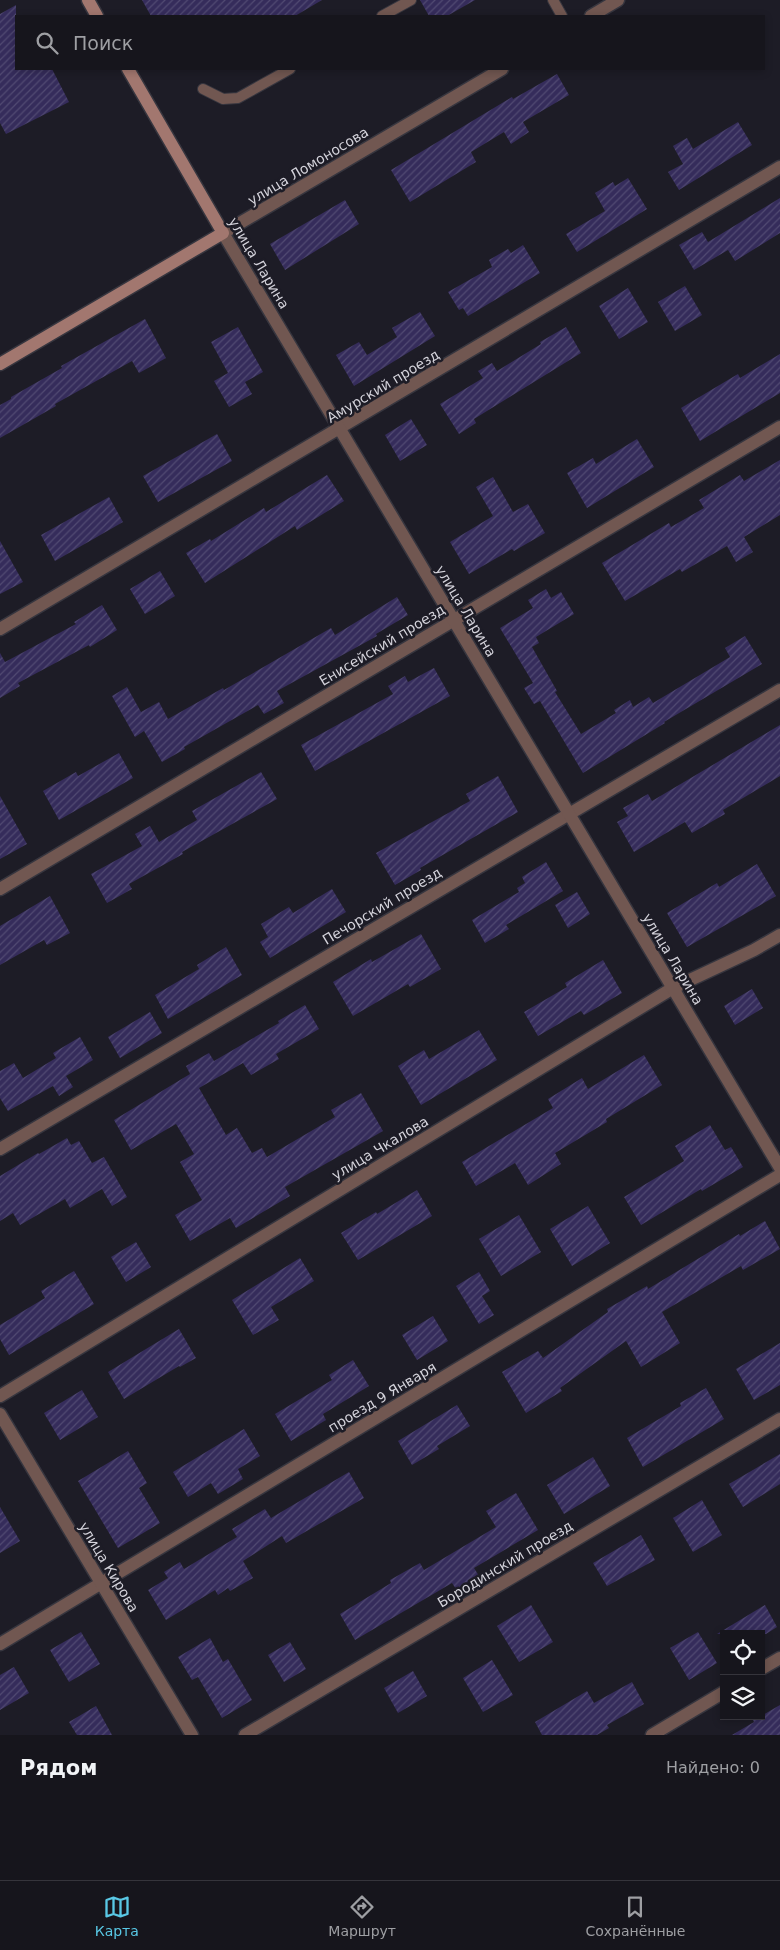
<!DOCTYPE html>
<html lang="ru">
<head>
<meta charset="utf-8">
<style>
  :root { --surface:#16151c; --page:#232229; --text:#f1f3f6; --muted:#9e9fa3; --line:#35343b; --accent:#59c8e5 }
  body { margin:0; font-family:"DejaVu Sans",sans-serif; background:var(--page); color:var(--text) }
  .controls { position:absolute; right:15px; bottom:15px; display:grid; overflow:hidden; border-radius:0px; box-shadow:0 2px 8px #0003 }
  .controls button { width:45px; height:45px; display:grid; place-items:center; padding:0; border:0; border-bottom:1px solid var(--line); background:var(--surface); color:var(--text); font:25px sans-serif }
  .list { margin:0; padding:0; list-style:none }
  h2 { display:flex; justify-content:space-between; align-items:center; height:65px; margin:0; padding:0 20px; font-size:21px }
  h2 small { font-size:16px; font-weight:400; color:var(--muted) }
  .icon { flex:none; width:28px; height:28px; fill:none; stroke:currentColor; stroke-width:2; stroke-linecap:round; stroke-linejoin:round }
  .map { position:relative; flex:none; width:780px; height:1735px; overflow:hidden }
  .search { position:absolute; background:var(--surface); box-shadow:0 2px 8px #0003; left:15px; right:15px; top:15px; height:55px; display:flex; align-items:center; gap:12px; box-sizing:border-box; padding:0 18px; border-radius:0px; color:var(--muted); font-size:19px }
  .sheet { height:145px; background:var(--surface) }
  nav { display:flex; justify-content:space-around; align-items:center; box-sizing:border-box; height:70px; border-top:1px solid var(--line); background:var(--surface); font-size:14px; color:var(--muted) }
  nav a { display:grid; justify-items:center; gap:2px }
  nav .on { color:var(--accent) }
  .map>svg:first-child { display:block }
  .building { fill:url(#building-hatch) }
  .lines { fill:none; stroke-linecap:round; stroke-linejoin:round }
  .service-casing { stroke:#37363f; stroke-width:12 }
  .minor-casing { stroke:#37363f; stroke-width:15 }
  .tertiary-casing { stroke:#37363f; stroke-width:15 }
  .secondary-casing { stroke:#37363f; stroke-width:15 }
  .service { stroke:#715751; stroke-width:10 }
  .minor { stroke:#715751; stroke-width:12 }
  .tertiary { stroke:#715751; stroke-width:12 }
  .secondary { stroke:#a2776f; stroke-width:12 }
  .labels { text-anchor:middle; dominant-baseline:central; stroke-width:5; stroke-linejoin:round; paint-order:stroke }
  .street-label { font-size:14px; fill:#d4d3db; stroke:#1d1c26 }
</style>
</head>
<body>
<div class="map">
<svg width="780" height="1735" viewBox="0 0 780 1735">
  <defs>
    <pattern id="building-hatch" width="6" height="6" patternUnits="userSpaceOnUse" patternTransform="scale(1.25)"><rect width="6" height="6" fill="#352c5b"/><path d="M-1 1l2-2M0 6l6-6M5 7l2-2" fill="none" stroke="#514a72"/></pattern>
  </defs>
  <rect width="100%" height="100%" fill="#1d1c26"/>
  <g class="building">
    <path d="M142,0H322L295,16H151Z"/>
    <path d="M420,0H475L447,16H429Z"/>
    <path d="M16,5V69H52L69,102L6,134L0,123V14Z"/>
    <path d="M557,74L569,95L523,122L529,132L511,144L504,132L471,152L476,162L410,202L391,170L512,97L513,99Z"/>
    <path d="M738,122L752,145L679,190L668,172L683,164L673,146L687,138L693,149Z"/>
    <path d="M628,178L647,209L577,252L566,234L605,211L595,193L613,182L615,186Z"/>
    <path d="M780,198V233L735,261L728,250L694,270L679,245L702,232L708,242Z"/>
    <path d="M345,200L359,224L285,270L270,244Z"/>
    <path d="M523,245L540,273L468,316L463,308L459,310L448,292L492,267L489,260L508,249L511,253Z"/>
    <path d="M685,286L702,315L675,331L658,302Z"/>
    <path d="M628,288L648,322L619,339L599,306Z"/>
    <path d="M420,312L435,336L354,386L336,355L359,342L367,355L397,337L392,328Z"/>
    <path d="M145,319L166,358L139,373L132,361L55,404L56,406L0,438V405L11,399V397L62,368L61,366Z"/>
    <path d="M238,327L263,372L245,382L252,394L229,407L214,381L228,373L211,342Z"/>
    <path d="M566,327L581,353L474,419L476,423L459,434L440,404L483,378L478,371L492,363L497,371L541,344L540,342Z"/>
    <path d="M780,354V393L700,441L681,408L738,374L740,378Z"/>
    <path d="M411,419L427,445L400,461L385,435Z"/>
    <path d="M217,434L232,461L158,502L143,476Z"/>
    <path d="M637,439L654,467L587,508L567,473L593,458L596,464Z"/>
    <path d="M780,460V515L744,537L753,552L736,562L727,546L682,572L680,569L625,601L602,563L669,523L671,527L704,508L699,500L740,475L744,481Z"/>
    <path d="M327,475L344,501L297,530L295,526L205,583L186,553L210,539L211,541L264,508L266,512Z"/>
    <path d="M493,477L513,512L528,504L545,533L514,551L512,549L469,574L450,542L493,516L476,487Z"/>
    <path d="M109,497L123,522L55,561L41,535Z"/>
    <path d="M0,541L23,582L0,594Z"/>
    <path d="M160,571L175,596L145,614L130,589Z"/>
    <path d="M546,589L551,598L561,592L574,614L536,637L539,643L532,647L557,691L555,692L581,734L616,713L614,710L630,700L633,707L649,697L653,703L730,657L725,648L745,636L762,664L664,722L665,723L583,773L540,701L534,704L524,688L533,683L500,628L533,608L528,600Z"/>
    <path d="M397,597L408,615L376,634L377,636L277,691L284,703L264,714L258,705L184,747L185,749L162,762L144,731L135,737L112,696L127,687L141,712L159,702L168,719L223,688L224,690L331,628L335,635Z"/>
    <path d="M102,605L117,630L90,647L89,645L18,683L20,686L0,698V653L5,662L76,624L74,622Z"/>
    <path d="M434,668L450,696L315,771L301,745L393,694L388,686L405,676L408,682Z"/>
    <path d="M780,725V776L723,810L725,814L692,833L685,822L634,852L617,822L628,816L623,808L648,794L652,801Z"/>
    <path d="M119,753L133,778L59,820L43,791L76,772L78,776Z"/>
    <path d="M261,772L277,799L182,852L183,854L129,884L132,889L107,903L91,874L142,846L135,834L150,826L159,842L197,820L192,811Z"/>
    <path d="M498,776L518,812L420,868L421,870L395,885L376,853L470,801L466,794Z"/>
    <path d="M0,796L27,844L0,859Z"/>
    <path d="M546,862L563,891L506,925L509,929L485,943L472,920L519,892L517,888L525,883L522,877Z"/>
    <path d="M757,864L776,896L687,947L667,913L717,883L719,887Z"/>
    <path d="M332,889L346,912L270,958L260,942L268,937L261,924L289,907L293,913Z"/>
    <path d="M577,892L590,914L568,928L555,905Z"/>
    <path d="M50,896L70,933L47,945L44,940L0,965V926Z"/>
    <path d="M421,934L441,969L410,987L408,984L353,1016L333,982L371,959L372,962Z"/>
    <path d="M226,947L242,975L168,1019L155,995L199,969L197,965Z"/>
    <path d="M603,960L622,993L584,1015L581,1011L538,1036L524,1012L567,987L565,983Z"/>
    <path d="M752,989L763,1008L735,1025L724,1006Z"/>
    <path d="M305,1005L319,1029L276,1054L279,1059L251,1075L243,1063L199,1088L226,1135L237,1128L252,1153L262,1148L267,1157L335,1117L331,1110L361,1093L383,1131L285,1187L290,1196L236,1228L230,1218L190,1241L175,1215L202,1200L180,1162L194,1154L176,1124L131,1150L114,1120L190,1074L186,1066L209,1053L214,1061L279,1023L278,1021Z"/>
    <path d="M150,1012L162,1033L120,1058L108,1037Z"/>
    <path d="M479,1030L497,1060L421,1105L398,1066L424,1050L429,1059Z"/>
    <path d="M80,1037L93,1060L66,1076L73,1087L59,1096L53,1086L8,1111L0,1098V1071L14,1063L23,1078L56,1058L53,1053Z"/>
    <path d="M644,1055L662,1085L606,1119L607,1122L555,1153L561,1164L528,1185L515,1163L476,1186L462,1162L553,1108L548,1099L582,1078L588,1089Z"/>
    <path d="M710,1125L725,1150L731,1147L743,1167L702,1191L701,1189L641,1225L624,1197L684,1161L675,1146Z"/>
    <path d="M67,1138L71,1145L79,1141L92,1163L104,1157L127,1197L112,1206L102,1189L70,1208L65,1199L20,1225L13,1213L0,1221V1176L38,1153L39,1154Z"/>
    <path d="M417,1190L432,1216L358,1260L341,1233L376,1212L377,1214Z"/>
    <path d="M588,1206L610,1243L572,1266L550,1229Z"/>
    <path d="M519,1215L541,1252L501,1276L479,1239Z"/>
    <path d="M765,1221L780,1249L743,1270L741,1266L662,1312L680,1343L641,1367L626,1341L560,1388L562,1391L526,1413L502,1372L538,1351L543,1358L608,1312L607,1309L647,1286L648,1289L739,1234L740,1236Z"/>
    <path d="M136,1242L151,1267L126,1282L111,1257Z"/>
    <path d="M300,1258L314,1281L271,1307L279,1320L253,1335L232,1300Z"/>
    <path d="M74,1271L94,1304L9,1355L0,1339V1325L45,1298L41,1291Z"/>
    <path d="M479,1272L490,1291L482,1296L494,1315L479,1324L456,1286Z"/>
    <path d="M433,1316L448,1341L417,1360L402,1335Z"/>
    <path d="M179,1329L196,1358L180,1367L179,1366L124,1399L108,1372Z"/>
    <path d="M780,1343V1385L754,1400L736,1369Z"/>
    <path d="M353,1360L369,1386L323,1414L326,1420L291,1441L275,1414L332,1380L329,1375Z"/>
    <path d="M706,1388L724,1419L643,1467L627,1438L681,1406L680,1403Z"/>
    <path d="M82,1390L98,1417L60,1440L44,1413Z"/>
    <path d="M457,1405L470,1426L437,1446L439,1449L412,1465L398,1441Z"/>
    <path d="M244,1429L260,1456L238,1469L243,1479L218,1494L211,1483L188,1497L173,1472Z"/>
    <path d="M128,1451L147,1483L139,1488L160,1523L118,1548L78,1481Z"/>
    <path d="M780,1454V1484L743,1507L729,1484Z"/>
    <path d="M593,1457L610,1486L564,1514L547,1485Z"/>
    <path d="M349,1472L364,1498L286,1543L282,1536L243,1561L253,1578L230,1591L228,1588L218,1595L215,1590L166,1620L148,1590L168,1578L164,1572L180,1562L184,1569L237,1537L232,1529L265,1509L271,1518Z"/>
    <path d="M516,1493L538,1530L474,1568L479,1576L456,1589L452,1583L355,1640L340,1614L391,1583L390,1580L420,1563L424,1570L496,1527L486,1511Z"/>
    <path d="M702,1500L722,1535L693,1552L673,1518Z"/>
    <path d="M0,1507L20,1541L0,1553Z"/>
    <path d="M641,1535L655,1560L607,1586L593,1563Z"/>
    <path d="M531,1605L553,1642L519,1662L497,1626Z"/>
    <path d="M765,1605L777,1627L766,1634H717Z"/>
    <path d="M81,1632L100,1664L69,1682L50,1650Z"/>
    <path d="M698,1632L717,1663L689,1680L670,1648Z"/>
    <path d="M210,1638L223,1662L228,1659L252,1700L222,1718L198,1677L192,1680L178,1657Z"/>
    <path d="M290,1642L306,1669L284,1682L268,1655Z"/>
    <path d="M492,1660L513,1695L483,1712L463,1678Z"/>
    <path d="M14,1667L29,1693L0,1710V1675Z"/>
    <path d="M413,1671L427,1696L398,1713L384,1688Z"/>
    <path d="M632,1682L644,1704L607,1725L609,1728L597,1735H542L535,1722L587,1691L594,1703Z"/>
    <path d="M780,1705V1735H732L754,1722L751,1716H761Z"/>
    <path d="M96,1706L112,1735H77L69,1722Z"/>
  </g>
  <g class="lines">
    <defs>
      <g id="service">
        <path d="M553,0L562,16"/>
        <path d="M382,16L411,0"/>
        <path d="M203,89L223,99L238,98L290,69"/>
      </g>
      <g id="minor">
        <path d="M0,629L780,167"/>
        <path d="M0,889L780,427"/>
        <path d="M0,1149L780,690"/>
        <path d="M0,1396L673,988L754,950L780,935"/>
        <path d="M0,1644L780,1175"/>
        <path d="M761,1669L780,1658"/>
        <path d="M245,1735L780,1419"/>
        <path d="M652,1735L724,1692"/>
      </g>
      <g id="tertiary">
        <path d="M591,16L618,0"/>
        <path d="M502,69L223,233L780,1168"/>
        <path d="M0,1414L192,1735"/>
      </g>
      <g id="secondary">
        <path d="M88,0L97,16"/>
        <path d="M0,364L223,233L128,69"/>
      </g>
    </defs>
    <use href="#service" class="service-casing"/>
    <use href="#minor" class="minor-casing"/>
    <use href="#tertiary" class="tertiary-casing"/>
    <use href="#secondary" class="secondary-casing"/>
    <use href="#service" class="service"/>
    <use href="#minor" class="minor"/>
    <use href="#tertiary" class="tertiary"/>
    <use href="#secondary" class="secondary"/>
  </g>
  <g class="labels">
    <g class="street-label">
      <text transform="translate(308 166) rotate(-31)">улица Ломоносова</text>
      <text transform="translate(259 263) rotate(59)">улица Ларина</text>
      <text transform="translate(383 386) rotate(-31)">Амурский проезд</text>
      <text transform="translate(466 611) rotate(59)">улица Ларина</text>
      <text transform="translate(382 645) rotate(-31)">Енисейский проезд</text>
      <text transform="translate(382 906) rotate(-31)">Печорский проезд</text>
      <text transform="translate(673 959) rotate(59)">улица Ларина</text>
      <text transform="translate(380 1148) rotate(-31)">улица Чкалова</text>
      <text transform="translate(382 1397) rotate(-31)">проезд 9 Января</text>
      <text transform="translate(505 1564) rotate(-31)">Бородинский проезд</text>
      <text transform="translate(109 1567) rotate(59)">улица Кирова</text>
    </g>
  </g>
</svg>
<div class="controls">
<button><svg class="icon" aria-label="locate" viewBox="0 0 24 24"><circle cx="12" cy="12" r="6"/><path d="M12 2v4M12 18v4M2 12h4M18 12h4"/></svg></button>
<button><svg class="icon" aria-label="layers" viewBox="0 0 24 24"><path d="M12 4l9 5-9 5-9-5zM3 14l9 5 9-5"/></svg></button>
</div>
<div class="search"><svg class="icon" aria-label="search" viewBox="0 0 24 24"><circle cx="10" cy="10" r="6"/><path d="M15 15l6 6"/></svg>Поиск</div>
</div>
<section class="sheet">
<h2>Рядом<small>Найдено: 0</small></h2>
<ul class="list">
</ul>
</section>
<nav>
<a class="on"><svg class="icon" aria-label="map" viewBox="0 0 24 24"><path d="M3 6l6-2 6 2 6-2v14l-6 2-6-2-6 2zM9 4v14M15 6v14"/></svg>Карта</a>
<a><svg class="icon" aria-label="directions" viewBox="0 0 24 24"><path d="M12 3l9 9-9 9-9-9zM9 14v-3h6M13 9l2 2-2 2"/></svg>Маршрут</a>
<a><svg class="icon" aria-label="saved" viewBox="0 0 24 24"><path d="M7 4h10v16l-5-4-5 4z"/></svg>Сохранённые</a>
</nav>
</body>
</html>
